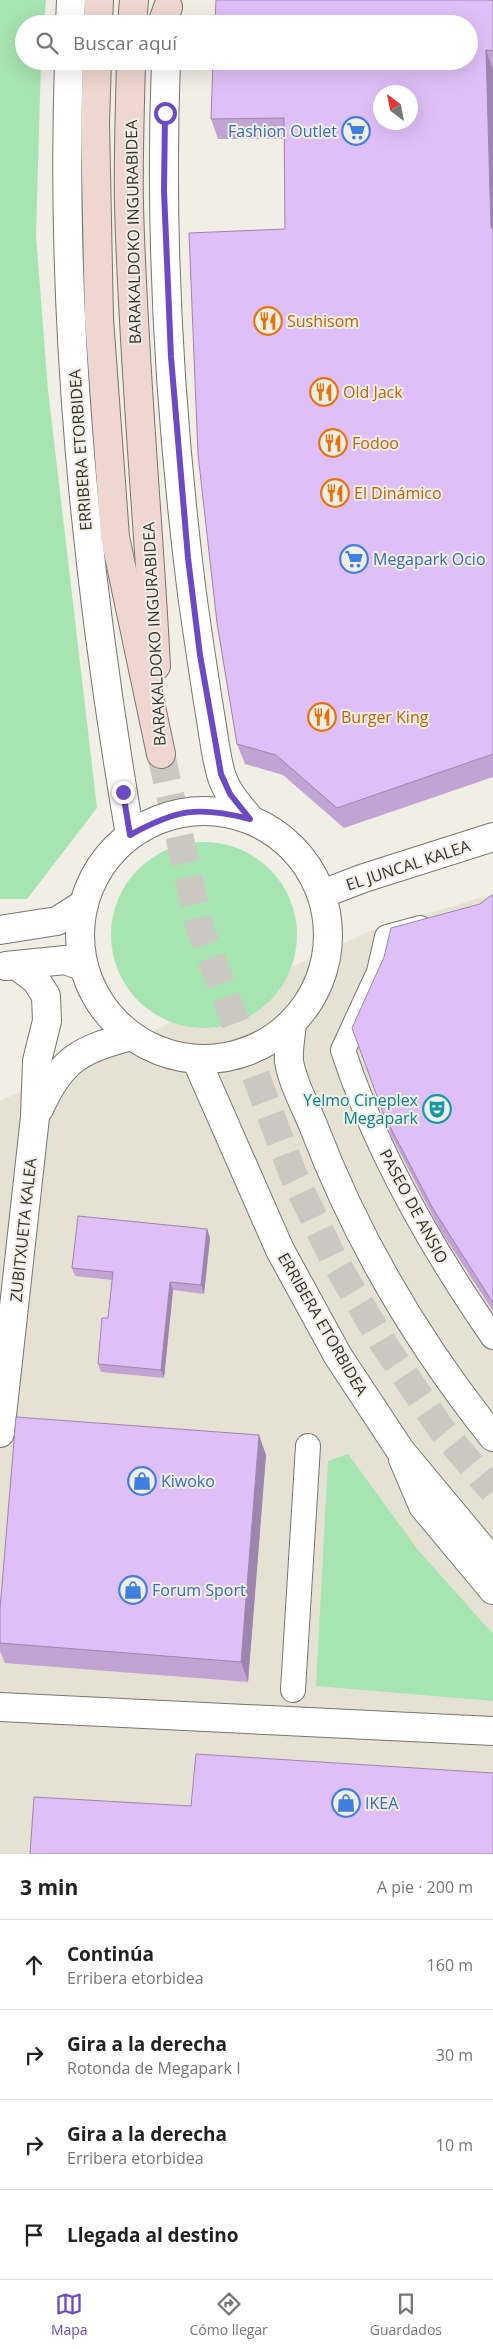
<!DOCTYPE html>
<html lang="es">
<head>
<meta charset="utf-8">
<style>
  :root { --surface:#fff; --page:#f6f6f6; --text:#222; --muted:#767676; --line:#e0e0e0; --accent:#6c4ac3 }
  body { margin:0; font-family:"Open Sans",sans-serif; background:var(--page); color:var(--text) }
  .compass { position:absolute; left:373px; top:85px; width:45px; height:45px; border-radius:50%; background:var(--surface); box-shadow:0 5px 20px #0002; rotate:328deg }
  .stop { position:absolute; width:15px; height:15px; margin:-11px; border:4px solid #6c4ac3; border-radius:50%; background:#fff }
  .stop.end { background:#6c4ac3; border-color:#fff; box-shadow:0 1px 5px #0008 }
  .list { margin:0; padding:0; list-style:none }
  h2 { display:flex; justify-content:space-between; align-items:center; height:65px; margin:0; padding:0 20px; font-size:21px }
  h2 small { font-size:16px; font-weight:400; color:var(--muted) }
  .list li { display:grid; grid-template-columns:32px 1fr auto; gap:15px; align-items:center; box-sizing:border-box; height:90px; padding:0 20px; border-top:1px solid var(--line) }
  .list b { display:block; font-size:19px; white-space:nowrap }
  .list p { margin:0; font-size:16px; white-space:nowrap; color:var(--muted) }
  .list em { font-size:16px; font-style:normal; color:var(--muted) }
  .icon { flex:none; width:28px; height:28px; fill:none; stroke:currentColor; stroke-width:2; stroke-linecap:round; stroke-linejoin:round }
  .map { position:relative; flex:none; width:493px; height:1854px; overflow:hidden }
  .search { position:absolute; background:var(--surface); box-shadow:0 5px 20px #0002; left:15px; right:15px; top:15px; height:55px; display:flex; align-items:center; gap:12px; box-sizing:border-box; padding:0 18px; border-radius:28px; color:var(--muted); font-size:19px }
  .sheet { height:425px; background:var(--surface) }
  nav { display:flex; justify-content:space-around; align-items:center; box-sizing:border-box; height:70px; border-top:1px solid var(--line); background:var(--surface); font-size:14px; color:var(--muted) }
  nav a { display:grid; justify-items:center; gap:2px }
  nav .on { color:var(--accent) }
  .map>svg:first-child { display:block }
  .built { fill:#e6e2d3 }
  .green { fill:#a6e4b1 }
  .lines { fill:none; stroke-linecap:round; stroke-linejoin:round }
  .secondary-tunnel { stroke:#cac9c1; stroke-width:28; stroke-dasharray:28 14; stroke-linecap:butt }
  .pedestrian-casing { stroke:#77756d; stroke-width:26 }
  .minor-casing { stroke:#77756d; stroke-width:30 }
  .tertiary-casing { stroke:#77756d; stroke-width:30 }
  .secondary-casing { stroke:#77756d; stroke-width:30 }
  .pedestrian { stroke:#fff; stroke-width:24 }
  .minor { stroke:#fff; stroke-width:28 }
  .tertiary { stroke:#fff; stroke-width:28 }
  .secondary { stroke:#efd6d0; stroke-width:28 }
  .wall { fill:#c0a4d4 }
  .shaded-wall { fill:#9c86ad }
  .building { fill:#dfbff7; stroke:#9c86ad; fill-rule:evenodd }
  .route { stroke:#6c4ac3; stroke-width:6 }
  .labels { text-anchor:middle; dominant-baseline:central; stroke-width:4; stroke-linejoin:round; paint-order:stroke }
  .shop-label { font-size:16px; fill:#366cbe; stroke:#f0eee5; text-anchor:start }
  .street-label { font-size:16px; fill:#343330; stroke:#f0eee5 }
  .food-label { font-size:16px; fill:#c56008; stroke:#f0eee5; text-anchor:start }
  .culture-label { font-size:16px; fill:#0d838f; stroke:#f0eee5; text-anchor:end }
</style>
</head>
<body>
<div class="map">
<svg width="493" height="1854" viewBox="0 0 493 1854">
  <rect width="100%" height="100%" fill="#f0eee5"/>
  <path class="built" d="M493,894V1854H0V1101L373,930Z"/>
  <g class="green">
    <path d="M0,0H46L44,24H24V61H41L36,236L48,390L97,808L27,899H0Z"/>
    <circle cx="204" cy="935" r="93"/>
    <path d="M348,1454L418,1550L493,1634V1701L316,1686L328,1461Z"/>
  </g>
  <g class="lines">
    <path class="secondary-tunnel" d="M161,754L200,929L295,1179L333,1258L383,1343L442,1430L493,1491"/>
    <defs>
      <g id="pedestrian">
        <path d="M420,928L387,937L379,972L343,1050C376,1152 432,1249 493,1337"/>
        <path d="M293,1690L308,1446"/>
      </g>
      <g id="minor">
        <path d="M0,930L57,921L84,904"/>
        <path d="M6,966L65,960L84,967"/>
        <path d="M39,1109C62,1058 80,1050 131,1036"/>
        <path d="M0,1433L35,1117L37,1061L47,1021L46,996L36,980L16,965"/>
        <path d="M403,1459L423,1506L493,1590"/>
        <path d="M0,1707L493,1731"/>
      </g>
      <g id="tertiary">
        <path d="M70,24L71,0"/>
        <path d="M69,61C60,322 86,578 130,835"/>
        <path d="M166,61C159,238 170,418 192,594C198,636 204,678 211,720C214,738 216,757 221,774C226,792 238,804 250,819"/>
        <circle cx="204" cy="935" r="124"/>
        <path d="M322,894L364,878L493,837"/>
        <path d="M292,1023C291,1035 288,1050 289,1061C292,1082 305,1105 313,1125C356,1238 418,1343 493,1437"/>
        <path d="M196,1059L280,1250L338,1356L400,1450L493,1562"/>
      </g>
      <g id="secondary">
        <path d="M98,24L99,0"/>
        <path d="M132,24L134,0"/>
        <path d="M162,24L168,7"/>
        <path d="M97,61L95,122L99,319L115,537L161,754"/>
        <path d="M131,61C130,109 128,157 129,205C133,359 148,513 156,666"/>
      </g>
    </defs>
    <use href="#pedestrian" class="pedestrian-casing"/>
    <use href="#minor" class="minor-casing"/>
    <use href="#tertiary" class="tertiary-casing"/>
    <use href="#secondary" class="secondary-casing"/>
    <use href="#pedestrian" class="pedestrian"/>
    <use href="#minor" class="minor"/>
    <use href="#tertiary" class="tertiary"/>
    <use href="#secondary" class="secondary"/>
  </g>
  <g class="wall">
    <path d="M493,0V777L344,828L283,775L245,764L237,744L285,229L284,139H218L211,119Z"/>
    <path d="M493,895V1311L439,1228L391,1135L352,1028L480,904Z"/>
    <path d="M207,1229L210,1238L204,1294L173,1290L164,1378L101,1372L98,1364L108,1318L112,1280L75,1276L72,1268Z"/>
    <path d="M266,1455L248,1682L5,1663L0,1651V1609Z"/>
  </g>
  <g class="shaded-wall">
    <path d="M486,50L493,70V233L491,228Z"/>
    <path d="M207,1229L210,1238L204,1294L201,1285Z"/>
    <path d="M170,1282L173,1290L164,1378L161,1370Z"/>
    <path d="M259,1435L266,1455L248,1682L241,1662Z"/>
  </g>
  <g class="building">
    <path d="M216,0H493V51L486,50L491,228H493V754L337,808L276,755L237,744L217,623L198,454L189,233L285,229L284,118L211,119L213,61H469V24H215ZM380,92H410V122H380Z"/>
    <path d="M493,895V1303L432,1207L384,1115L352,1028L384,957L391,928L480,904L489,897Z"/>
    <path d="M78,1216L207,1229L201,1285L170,1282L161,1370L98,1364L102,1318H108L113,1272L72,1268Z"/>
    <path d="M16,1417L259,1435L241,1662L0,1643V1609Z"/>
    <path d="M196,1754L493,1773V1854H30L34,1797L191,1806Z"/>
  </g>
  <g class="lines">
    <path class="route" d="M123,792L130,835C177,809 198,806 250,819L230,794L221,774L200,655L188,558L171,357L164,191L165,113"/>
  </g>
  <defs>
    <symbol id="supermarket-ring" viewBox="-11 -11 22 22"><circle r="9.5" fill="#f0eee5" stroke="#3f7fe0" stroke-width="1.5"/><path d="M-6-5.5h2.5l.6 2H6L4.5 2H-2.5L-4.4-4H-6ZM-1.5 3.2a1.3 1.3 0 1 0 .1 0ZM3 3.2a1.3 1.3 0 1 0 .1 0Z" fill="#3f7fe0"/></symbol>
    <symbol id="restaurant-ring" viewBox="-11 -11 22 22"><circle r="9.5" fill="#f0eee5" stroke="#e8710a" stroke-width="1.5"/><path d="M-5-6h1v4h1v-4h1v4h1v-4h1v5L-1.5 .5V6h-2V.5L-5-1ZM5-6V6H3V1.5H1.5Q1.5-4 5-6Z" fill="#e8710a"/></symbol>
    <symbol id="theatre-ring" viewBox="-11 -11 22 22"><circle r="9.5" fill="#f0eee5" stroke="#0f9aa8" stroke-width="1.5"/><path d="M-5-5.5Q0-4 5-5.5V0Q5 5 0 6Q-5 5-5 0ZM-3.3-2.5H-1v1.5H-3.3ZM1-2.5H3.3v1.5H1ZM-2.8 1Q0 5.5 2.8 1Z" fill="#0f9aa8"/></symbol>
    <symbol id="shop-ring" viewBox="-11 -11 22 22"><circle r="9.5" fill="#f0eee5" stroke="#3f7fe0" stroke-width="1.5"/><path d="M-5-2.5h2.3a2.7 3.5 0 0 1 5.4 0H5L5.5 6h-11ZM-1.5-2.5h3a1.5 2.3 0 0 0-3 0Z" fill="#3f7fe0"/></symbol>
  </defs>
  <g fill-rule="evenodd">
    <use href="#supermarket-ring" x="340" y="115" width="32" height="32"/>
    <use href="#restaurant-ring" x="252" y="305" width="32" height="32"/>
    <use href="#restaurant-ring" x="308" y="376" width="32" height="32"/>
    <use href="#restaurant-ring" x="317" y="427" width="32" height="32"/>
    <use href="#restaurant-ring" x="319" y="477" width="32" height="32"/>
    <use href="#supermarket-ring" x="338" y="543" width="32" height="32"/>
    <use href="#restaurant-ring" x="306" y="701" width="32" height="32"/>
    <use href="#theatre-ring" x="421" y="1093" width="32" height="32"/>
    <use href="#shop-ring" x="126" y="1465" width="32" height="32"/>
    <use href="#shop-ring" x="117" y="1574" width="32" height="32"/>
    <use href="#shop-ring" x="330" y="1787" width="32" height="32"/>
  </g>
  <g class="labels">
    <g class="shop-label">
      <text x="337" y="131" text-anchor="end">Fashion Outlet</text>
      <text x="373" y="559">Megapark Ocio</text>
      <text x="161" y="1481">Kiwoko</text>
      <text x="152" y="1590">Forum Sport</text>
      <text x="365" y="1803">IKEA</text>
    </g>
    <g class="street-label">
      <text transform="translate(133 232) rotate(-91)">BARAKALDOKO INGURABIDEA</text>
      <text transform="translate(80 450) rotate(-94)">ERRIBERA ETORBIDEA</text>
      <text transform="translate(154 634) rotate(-93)">BARAKALDOKO INGURABIDEA</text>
      <text transform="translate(408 865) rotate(-18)">EL JUNCAL KALEA</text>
      <text transform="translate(414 1206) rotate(62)">PASEO DE ANSIO</text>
      <text transform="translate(23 1230) rotate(-84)">ZUBITXUETA KALEA</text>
      <text transform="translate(323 1324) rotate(60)">ERRIBERA ETORBIDEA</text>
    </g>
    <g class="food-label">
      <text x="287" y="321">Sushisom</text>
      <text x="343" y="392">Old Jack</text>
      <text x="352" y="443">Fodoo</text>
      <text x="354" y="493">El Dinámico</text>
      <text x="341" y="717">Burger King</text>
    </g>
    <g class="culture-label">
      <text x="418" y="1100">Yelmo Cineplex<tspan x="418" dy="18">Megapark</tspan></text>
    </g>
  </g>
</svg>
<svg class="compass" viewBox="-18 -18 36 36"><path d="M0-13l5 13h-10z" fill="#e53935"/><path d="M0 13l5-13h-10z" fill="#767676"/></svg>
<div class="stop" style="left:165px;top:113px"></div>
<div class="stop end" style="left:123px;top:792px"></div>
<div class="search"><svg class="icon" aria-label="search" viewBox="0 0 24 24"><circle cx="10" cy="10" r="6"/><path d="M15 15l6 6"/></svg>Buscar aquí</div>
</div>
<section class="sheet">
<h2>3 min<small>A pie · 200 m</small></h2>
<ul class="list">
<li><svg class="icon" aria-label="ahead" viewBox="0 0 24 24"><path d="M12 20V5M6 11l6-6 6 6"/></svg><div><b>Continúa</b><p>Erribera etorbidea</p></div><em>160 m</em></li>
<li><svg class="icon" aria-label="right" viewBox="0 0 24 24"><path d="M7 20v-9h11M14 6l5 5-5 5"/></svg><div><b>Gira a la derecha</b><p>Rotonda de Megapark I</p></div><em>30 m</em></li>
<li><svg class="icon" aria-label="right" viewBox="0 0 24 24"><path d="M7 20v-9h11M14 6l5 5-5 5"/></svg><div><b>Gira a la derecha</b><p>Erribera etorbidea</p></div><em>10 m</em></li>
<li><svg class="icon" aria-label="arrive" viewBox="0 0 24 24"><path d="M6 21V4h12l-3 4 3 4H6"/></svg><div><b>Llegada al destino</b></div></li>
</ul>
</section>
<nav>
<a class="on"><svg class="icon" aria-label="map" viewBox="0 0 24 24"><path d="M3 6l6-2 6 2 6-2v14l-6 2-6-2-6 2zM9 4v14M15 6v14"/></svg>Mapa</a>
<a><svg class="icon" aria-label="directions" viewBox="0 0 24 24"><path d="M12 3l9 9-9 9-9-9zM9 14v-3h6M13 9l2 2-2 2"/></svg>Cómo llegar</a>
<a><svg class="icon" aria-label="saved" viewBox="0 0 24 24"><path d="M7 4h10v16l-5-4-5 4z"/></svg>Guardados</a>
</nav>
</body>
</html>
